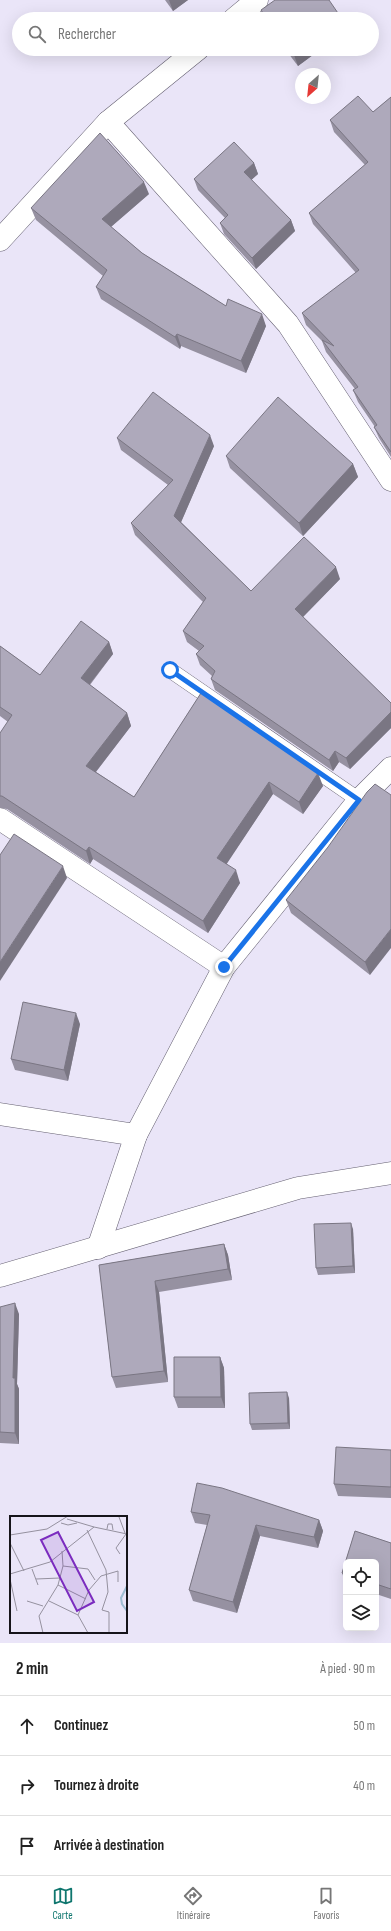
<!DOCTYPE html>
<html lang="fr">
<head>
<meta charset="utf-8">
<style>
  :root { --surface:#fff; --page:#f6f6f6; --text:#222; --muted:#767676; --line:#e0e0e0; --accent:#0f766e }
  body { margin:0; font-family:"Sofia Sans Condensed",sans-serif; background:var(--page); color:var(--text) }
  .controls { position:absolute; right:12px; bottom:12px; display:grid; overflow:hidden; border-radius:6px; box-shadow:0 4px 16px #0002 }
  .controls button { width:36px; height:36px; display:grid; place-items:center; padding:0; border:0; border-bottom:1px solid var(--line); background:var(--surface); color:var(--text); font:20px sans-serif }
  .compass { position:absolute; left:295px; top:68px; width:36px; height:36px; border-radius:50%; background:var(--surface); box-shadow:0 4px 16px #0002; rotate:207deg }
  .stop { position:absolute; width:12px; height:12px; margin:-9px; border:3px solid #1a73e8; border-radius:50%; background:#fff }
  .stop.end { background:#1a73e8; border-color:#fff; box-shadow:0 1px 4px #0008 }
  .list { margin:0; padding:0; list-style:none }
  h2 { display:flex; justify-content:space-between; align-items:center; height:52px; margin:0; padding:0 16px; font-size:17px }
  h2 small { font-size:13px; font-weight:400; color:var(--muted) }
  .list li { display:grid; grid-template-columns:26px 1fr auto; gap:12px; align-items:center; box-sizing:border-box; height:60px; padding:0 16px; border-top:1px solid var(--line) }
  .list b { display:block; font-size:15px; white-space:nowrap }
  .list em { font-size:13px; font-style:normal; color:var(--muted) }
  .icon { flex:none; width:22px; height:22px; fill:none; stroke:currentColor; stroke-width:2; stroke-linecap:round; stroke-linejoin:round }
  .map { position:relative; flex:none; width:391px; height:1643px; overflow:hidden }
  .search { position:absolute; background:var(--surface); box-shadow:0 4px 16px #0002; left:12px; right:12px; top:12px; height:44px; display:flex; align-items:center; gap:10px; box-sizing:border-box; padding:0 14px; border-radius:22px; color:var(--muted); font-size:15px }
  .sheet { height:232px; background:var(--surface) }
  nav { display:flex; justify-content:space-around; align-items:center; box-sizing:border-box; height:56px; border-top:1px solid var(--line); background:var(--surface); font-size:11px; color:var(--muted) }
  nav a { display:grid; justify-items:center; gap:2px }
  nav .on { color:var(--accent) }
  .map>svg:first-child { display:block }
  .lines { fill:none; stroke-linecap:round; stroke-linejoin:round }
  .lane-casing { stroke:#656071; stroke-width:16 }
  .street-casing { stroke:#656071; stroke-width:23 }
  .secondary-casing { stroke:#656071; stroke-width:23 }
  .lane { stroke:#fff; stroke-width:15 }
  .street { stroke:#fff; stroke-width:22 }
  .secondary { stroke:#fff; stroke-width:22 }
  .wall { fill:#9691a1 }
  .shaded-wall { fill:#7a7683 }
  .building { fill:#aea9bb; stroke:#7a7683 }
  .route { stroke:#1a73e8; stroke-width:5 }
  .inset-river { fill:none; stroke:#9fbdd2; stroke-width:2 }
  .inset-road { fill:none; stroke:#95919f; stroke-width:1 }
  .view { fill:#7b2cbf; fill-opacity:0.15; stroke:#7b2cbf; stroke-width:2 }
  .inset-edge { fill:none; stroke:#16141a; stroke-width:2 }
</style>
</head>
<body>
<div class="map">
<svg width="391" height="1643" viewBox="0 0 391 1643">
  <rect width="100%" height="100%" fill="#eae5f8"/>
  <g class="lines">
    <defs>
      <path id="lane" d="M170,670L359,800"/>
      <g id="street">
        <path d="M234,19L257,0"/>
        <path d="M108,122L288,324L391,480"/>
        <path d="M0,240L108,122L198,49"/>
        <path d="M0,819L224,967"/>
        <path d="M0,1114L136,1135"/>
        <path d="M98,1248L136,1135L224,967L359,800L391,768"/>
      </g>
      <path id="secondary" d="M0,1276L298,1188L391,1173"/>
    </defs>
    <use href="#lane" class="lane-casing"/>
    <use href="#street" class="street-casing"/>
    <use href="#secondary" class="secondary-casing"/>
    <use href="#lane" class="lane"/>
    <use href="#street" class="street"/>
    <use href="#secondary" class="secondary"/>
  </g>
  <g class="wall">
    <path d="M165,0H188L173,11Z"/>
    <path d="M261,10L342,19H264Z"/>
    <path d="M285,49H321L298,66Z"/>
    <path d="M391,97V457L379,438L374,427H375L358,402L353,390L355,389L326,352L322,341L306,325L302,313L356,273L313,224L309,213L365,165L334,132L330,120L373,112Z"/>
    <path d="M254,163L258,174L251,180L291,220L295,231L256,269L224,234L220,223L225,218L198,190L194,179Z"/>
    <path d="M149,194L111,227L142,253L226,306L266,326L246,373L181,346L180,349L101,299L96,287L103,276L36,220L31,208Z"/>
    <path d="M117,438L214,446L181,522L251,591L340,579L303,617L391,703V728L350,769L339,762L333,771L215,690L211,679L212,676L200,665L196,654L199,651L187,642L183,631L203,602L135,535L131,523L168,485L121,450Z"/>
    <path d="M226,456L353,464L358,477L303,536L230,468Z"/>
    <path d="M109,642L113,654L90,685L127,713L131,726L96,772L134,797L201,693L323,786L303,814L273,794L226,864L240,883L208,933L93,859L90,864L7,809L0,808V733L8,722L0,716V646L40,675Z"/>
    <path d="M391,795L370,975L291,913L286,900Z"/>
    <path d="M80,1024L68,1081L15,1070L11,1059Z"/>
    <path d="M353,1229L355,1273L318,1275L316,1268Z"/>
    <path d="M224,1244L228,1255L232,1280L159,1292L168,1382L116,1388L112,1377L99,1265Z"/>
    <path d="M0,1307L19,1314L17,1384L19,1389V1444L0,1443Z"/>
    <path d="M220,1357L224,1368L225,1408H178L174,1397Z"/>
    <path d="M289,1398L290,1429L252,1430L250,1424Z"/>
    <path d="M391,1450V1498L338,1496L334,1484Z"/>
    <path d="M191,1512L319,1520L323,1531L318,1548L260,1536L237,1613L193,1601L189,1590L207,1525L195,1523Z"/>
    <path d="M355,1531L391,1543V1599L376,1594V1562H346V1584L342,1573Z"/>
  </g>
  <g class="shaded-wall">
    <path d="M169,0H188L173,11Z"/>
    <path d="M302,49H321L298,66L294,55Z"/>
    <path d="M254,163L258,174L248,183L244,172Z"/>
    <path d="M144,182L149,194L106,231L102,219Z"/>
    <path d="M291,220L295,231L256,269L252,258Z"/>
    <path d="M262,314L266,326L246,373L241,361Z"/>
    <path d="M177,334L181,346L180,349L175,337Z"/>
    <path d="M210,435L214,446L179,527L174,516Z"/>
    <path d="M353,464L358,477L303,536L299,523Z"/>
    <path d="M336,567L340,579L300,620L295,609Z"/>
    <path d="M109,642L113,654L85,690L81,678Z"/>
    <path d="M391,712V728L350,769L346,758Z"/>
    <path d="M127,713L131,726L91,778L86,766Z"/>
    <path d="M335,751L339,762L333,771L329,760Z"/>
    <path d="M318,773L323,786L303,814L299,802Z"/>
    <path d="M269,782L273,794L222,871L217,858Z"/>
    <path d="M89,847L93,859L90,864L86,851Z"/>
    <path d="M63,866L67,878L0,981V962Z"/>
    <path d="M236,870L240,883L208,933L203,921Z"/>
    <path d="M391,929V948L370,975L365,962Z"/>
    <path d="M76,1013L80,1024L68,1081L64,1070Z"/>
    <path d="M351,1223L353,1229L355,1273L353,1266Z"/>
    <path d="M224,1244L228,1255L232,1280L228,1269Z"/>
    <path d="M155,1281L159,1292L168,1382L164,1371Z"/>
    <path d="M15,1303L19,1314L17,1384L19,1389V1444L15,1433L13,1378Z"/>
    <path d="M220,1357L224,1368L225,1408L221,1397Z"/>
    <path d="M287,1392L289,1398L290,1429L288,1423Z"/>
    <path d="M319,1520L323,1531L318,1548L314,1537Z"/>
    <path d="M256,1525L260,1536L237,1613L233,1602Z"/>
  </g>
  <g class="building">
    <path d="M275,0H329L342,19H267L261,10Z"/>
    <path d="M289,49H302L294,55Z"/>
    <path d="M358,96L373,112L391,97V452L374,427L377,425L353,390L358,387L322,340L334,346L302,313L359,270L309,213L368,162L330,120Z"/>
    <path d="M100,133L144,182L102,219L142,253L226,306L228,299L262,314L241,361L177,334L175,337L96,287L107,270L31,208Z"/>
    <path d="M234,142L254,163L244,172L291,220L252,258L220,223L228,215L194,179Z"/>
    <path d="M153,392L210,435L174,516L251,591L304,537L336,567L295,609L391,703V712L346,758L335,751L329,760L211,679L215,671L196,654L204,646L183,631L206,598L131,523L173,480L117,438Z"/>
    <path d="M278,397L353,464L299,523L226,456Z"/>
    <path d="M81,621L109,642L81,678L127,713L86,766L134,797L201,693L318,773L299,802L269,782L217,858L236,870L203,921L89,847L86,851L2,796H0V733L12,715L0,707V646L40,675Z"/>
    <path d="M375,784L391,795V929L365,962L286,900L328,847L367,792Z"/>
    <path d="M14,834L63,866L0,962V855Z"/>
    <path d="M23,1002L76,1013L64,1070L11,1059Z"/>
    <path d="M351,1223L353,1266L316,1268L314,1224Z"/>
    <path d="M224,1244L228,1269L155,1281L164,1371L112,1377L99,1265Z"/>
    <path d="M15,1303L13,1378H15V1433L0,1432V1307Z"/>
    <path d="M174,1357H220L221,1397H174Z"/>
    <path d="M287,1392L288,1423L250,1424L249,1393Z"/>
    <path d="M336,1447L391,1450V1487L334,1484Z"/>
    <path d="M197,1483L222,1488L319,1520L314,1537L256,1525L233,1602L189,1590L210,1515L191,1512Z"/>
    <path d="M355,1531L391,1543V1589L376,1584V1562H346V1574L342,1573Z"/>
  </g>
  <g class="lines">
    <path class="route" d="M170,670L359,800L224,967"/>
  </g>
  <g transform="translate(10 1516)">
    <rect width="117" height="117" fill="#eae5f8"/>
    <path class="inset-river" d="M117,70L111,82L112,88L117,95"/>
    <path class="inset-road" d="M109,1L115,17M57,3L84,11M51,7L58,9L67,7M97,13L98,8H102L103,14M77,14L96,54L98,76L92,94L99,96V117M0,19L37,13L58,0M0,27L14,55M110,38L106,32L116,18M53,50L78,53L85,64M22,53L28,69M0,58L40,46L84,11L117,18M0,63L7,95M26,63L50,62M48,69L76,83M17,85L33,90M39,85L68,99L78,117M68,99L79,74L91,60L108,55V66M33,117L29,100L48,69L53,50L52,35"/>
    <path class="view" d="M48,16L84,86L67,95L31,24Z"/>
    <rect width="117" height="117" class="inset-edge"/>
  </g>
</svg>
<div class="controls">
<button><svg class="icon" aria-label="locate" viewBox="0 0 24 24"><circle cx="12" cy="12" r="6"/><path d="M12 2v4M12 18v4M2 12h4M18 12h4"/></svg></button>
<button><svg class="icon" aria-label="layers" viewBox="0 0 24 24"><path d="M12 4l9 5-9 5-9-5zM3 14l9 5 9-5"/></svg></button>
</div>
<svg class="compass" viewBox="-18 -18 36 36"><path d="M0-13l5 13h-10z" fill="#e53935"/><path d="M0 13l5-13h-10z" fill="#767676"/></svg>
<div class="stop" style="left:170px;top:670px"></div>
<div class="stop end" style="left:224px;top:967px"></div>
<div class="search"><svg class="icon" aria-label="search" viewBox="0 0 24 24"><circle cx="10" cy="10" r="6"/><path d="M15 15l6 6"/></svg>Rechercher</div>
</div>
<section class="sheet">
<h2>2 min<small>À pied · 90 m</small></h2>
<ul class="list">
<li><svg class="icon" aria-label="ahead" viewBox="0 0 24 24"><path d="M12 20V5M6 11l6-6 6 6"/></svg><div><b>Continuez</b></div><em>50 m</em></li>
<li><svg class="icon" aria-label="right" viewBox="0 0 24 24"><path d="M7 20v-9h11M14 6l5 5-5 5"/></svg><div><b>Tournez à droite</b></div><em>40 m</em></li>
<li><svg class="icon" aria-label="arrive" viewBox="0 0 24 24"><path d="M6 21V4h12l-3 4 3 4H6"/></svg><div><b>Arrivée à destination</b></div></li>
</ul>
</section>
<nav>
<a class="on"><svg class="icon" aria-label="map" viewBox="0 0 24 24"><path d="M3 6l6-2 6 2 6-2v14l-6 2-6-2-6 2zM9 4v14M15 6v14"/></svg>Carte</a>
<a><svg class="icon" aria-label="directions" viewBox="0 0 24 24"><path d="M12 3l9 9-9 9-9-9zM9 14v-3h6M13 9l2 2-2 2"/></svg>Itinéraire</a>
<a><svg class="icon" aria-label="saved" viewBox="0 0 24 24"><path d="M7 4h10v16l-5-4-5 4z"/></svg>Favoris</a>
</nav>
</body>
</html>
